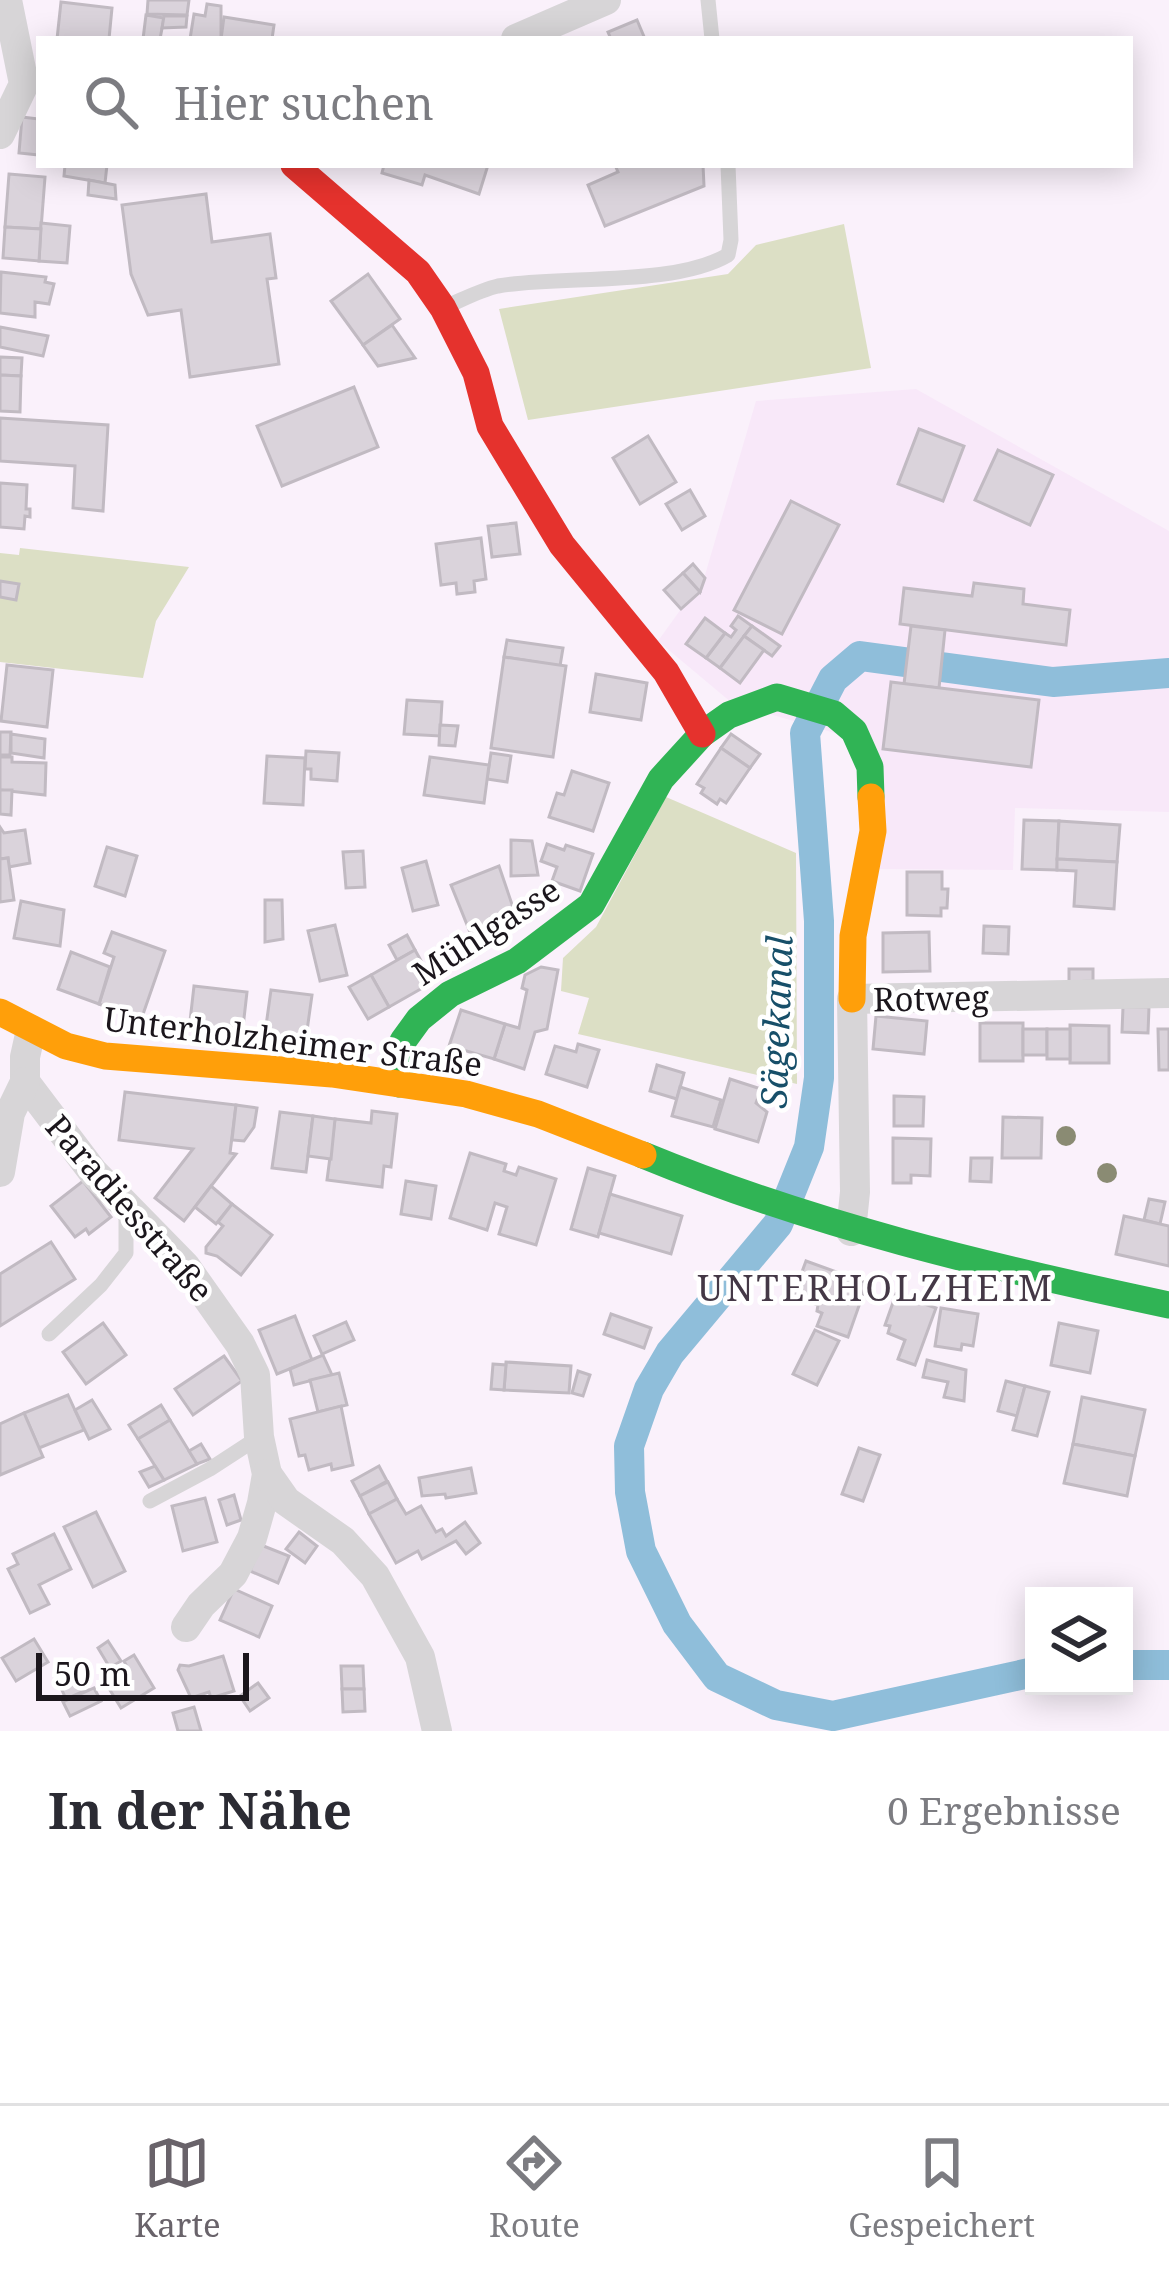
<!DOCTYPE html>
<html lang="de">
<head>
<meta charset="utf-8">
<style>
  :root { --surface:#fff; --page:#f2f2f3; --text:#2b2b33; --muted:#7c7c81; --line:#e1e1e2; --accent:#69636a }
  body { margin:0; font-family:"Noto Serif",serif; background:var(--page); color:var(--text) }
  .controls { position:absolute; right:36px; bottom:36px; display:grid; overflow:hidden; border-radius:0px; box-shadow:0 6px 30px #0003 }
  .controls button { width:108px; height:108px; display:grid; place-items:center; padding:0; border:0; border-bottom:3px solid var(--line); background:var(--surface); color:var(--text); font:60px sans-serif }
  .scale { position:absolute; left:36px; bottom:30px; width:213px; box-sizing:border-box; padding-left:12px; border:6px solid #1b161c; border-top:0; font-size:33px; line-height:42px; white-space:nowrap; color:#1b161c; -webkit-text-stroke:9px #fff; paint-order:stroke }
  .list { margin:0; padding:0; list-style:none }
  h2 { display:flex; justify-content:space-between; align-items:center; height:156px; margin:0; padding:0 48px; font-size:51px }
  h2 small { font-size:39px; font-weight:400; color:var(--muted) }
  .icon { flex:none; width:66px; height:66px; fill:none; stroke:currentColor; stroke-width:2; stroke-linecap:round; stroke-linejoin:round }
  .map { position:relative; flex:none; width:1169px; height:1731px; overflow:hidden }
  .search { position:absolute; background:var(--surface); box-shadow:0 6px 30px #0003; left:36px; right:36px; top:36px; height:132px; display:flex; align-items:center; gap:30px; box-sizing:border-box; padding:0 42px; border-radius:0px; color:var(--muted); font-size:45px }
  .sheet { height:372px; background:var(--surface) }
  nav { display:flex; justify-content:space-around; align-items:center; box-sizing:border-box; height:168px; border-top:3px solid var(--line); background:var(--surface); font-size:33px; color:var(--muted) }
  nav a { display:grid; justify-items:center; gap:6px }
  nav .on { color:var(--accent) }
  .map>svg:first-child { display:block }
  .built { fill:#f8e8f9 }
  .green { fill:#dcdfc5 }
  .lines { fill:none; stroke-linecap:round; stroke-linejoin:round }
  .canal { stroke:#8fbeda; stroke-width:30 }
  .building { fill:#dad3db; stroke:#c1bac2; stroke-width:3 }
  .lane { stroke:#d7d5d7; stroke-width:15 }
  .street { stroke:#d7d5d7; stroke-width:30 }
  .fast { stroke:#30b455; stroke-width:27 }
  .slow { stroke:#ff9f0a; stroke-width:27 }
  .jam { stroke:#e5322d; stroke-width:27 }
  .tree { fill:#8a8b73 }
  .labels { text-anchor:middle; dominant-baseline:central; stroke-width:9; stroke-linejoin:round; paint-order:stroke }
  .street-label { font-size:33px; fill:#1b161c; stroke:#fff }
  .water-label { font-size:36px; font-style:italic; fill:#174f69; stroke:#fff }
  .neighbourhood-label { font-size:36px; letter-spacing:3px; fill:#443846; stroke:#fff }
</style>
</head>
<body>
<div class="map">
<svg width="1169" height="1731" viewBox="0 0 1169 1731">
  <rect width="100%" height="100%" fill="#faf1fb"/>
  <path class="built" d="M916,389L1169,531V812L1015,808L1013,870L879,869L872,744L732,703L658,641L681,609L700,592L756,401Z"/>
  <g class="green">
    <path d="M844,224L871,368L528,420L499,309L728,274L756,245Z"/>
    <path d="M20,548L189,567L156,621L143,678L0,662V597L16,600L19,585L0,581V553L19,555Z"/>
    <path d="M666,797L796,853L797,1084L578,1034L589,998L561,991L563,958L596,927Z"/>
  </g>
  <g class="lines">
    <g class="canal">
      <path d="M1124,1665H1169"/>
      <path d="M1034,1672L833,1716L776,1705L717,1677L677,1624L641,1551L630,1492L629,1446L649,1389L670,1353L778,1224L809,1147L819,1078V921L805,733L833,679L860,656L1053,682L1169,673"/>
    </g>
  </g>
  <g class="building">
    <path d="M148,0H189L187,15L147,14Z"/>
    <path d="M61,2L112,8L109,39H57Z"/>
    <path d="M207,4L221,6V39H190L194,14L205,16Z"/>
    <path d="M146,15L164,18L160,39H143Z"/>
    <path d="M164,16H187L186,27L162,28Z"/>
    <path d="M224,17L274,25L272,39H221Z"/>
    <path d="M637,20L645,39H611L608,32Z"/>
    <path d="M22,117L39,119V155L19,153Z"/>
    <path d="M65,165H107L105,183L64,176Z"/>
    <path d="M384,165H488L479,194L425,175L422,185L382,173Z"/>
    <path d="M615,165H703L704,186L605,226L588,185L618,172Z"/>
    <path d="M9,174L45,177L41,229L5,227Z"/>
    <path d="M89,180L115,185L116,199L88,195Z"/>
    <path d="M206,194L212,242L270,234L276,278L267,279L279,364L190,377L181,310L148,315L131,274L122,205Z"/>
    <path d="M41,223L70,226L67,263L39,261Z"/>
    <path d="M5,227L41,229L39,261L3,258Z"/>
    <path d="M1,272L46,277L45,282L54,284L49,304L35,302V317L0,313Z"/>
    <path d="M368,274L400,319L363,345L331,301Z"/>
    <path d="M392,325L415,358L378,366L363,345Z"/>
    <path d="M0,327L48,336L43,356L0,347Z"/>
    <path d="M0,357L22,358L21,376L0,375Z"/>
    <path d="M0,375L21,376L20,412L0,411Z"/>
    <path d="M354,387L378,447L282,486L257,426Z"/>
    <path d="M0,418L108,425L103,511L73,508L75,466L0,461Z"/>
    <path d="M919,429L964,446L943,501L898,484Z"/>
    <path d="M648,436L676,482L640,504L613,458Z"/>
    <path d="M998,450L1053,475L1030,525L975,500Z"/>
    <path d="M0,483L27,485L26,509H30V517L25,516L24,529L0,527Z"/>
    <path d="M690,490L705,516L682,530L666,504Z"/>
    <path d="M791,501L839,525L782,634L734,610Z"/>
    <path d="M516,523L520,554L492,557L488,526Z"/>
    <path d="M481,538L486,579L474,581L475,592L457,594L456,583L441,585L436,544Z"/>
    <path d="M693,564L705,578L700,592L683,573Z"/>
    <path d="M683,573L700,592L681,609L664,590Z"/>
    <path d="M0,581L19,584L16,600L0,597Z"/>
    <path d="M974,583L1024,589L1023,604L1070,610L1066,645L900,624L904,588L972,596Z"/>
    <path d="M738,616L752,626L720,668L706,658L725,633L731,637L736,630L731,626Z"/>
    <path d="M705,618L725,633L706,658L686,644Z"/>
    <path d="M752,626L780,646L772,656L744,636Z"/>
    <path d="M911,626L945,630L939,688L904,684Z"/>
    <path d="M744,636L764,650L740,683L720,668Z"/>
    <path d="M507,640L563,648L560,666L504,657Z"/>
    <path d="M504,657L566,666L553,757L491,748Z"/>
    <path d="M7,665L53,670L47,727L1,721Z"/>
    <path d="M596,674L647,683L641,720L590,712Z"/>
    <path d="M891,682L1039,700L1031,767L883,749Z"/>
    <path d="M407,700L442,702L440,736L404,734Z"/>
    <path d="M440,725L458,726L455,746L439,745Z"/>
    <path d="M0,732H11L10,755H0Z"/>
    <path d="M11,734L45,739L44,758L11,753Z"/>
    <path d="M731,734L760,754L750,768L721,748Z"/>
    <path d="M721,748L750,768L726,803L720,799L717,804L701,793L704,788L697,784Z"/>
    <path d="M306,751L339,753L337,781L311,779V769H305Z"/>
    <path d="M491,753L511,756L507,782L487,779Z"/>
    <path d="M267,756L305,758L303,805L264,803Z"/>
    <path d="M0,757H12V762L46,763L45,795L0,790Z"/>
    <path d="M430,757L489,765L484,803L424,795Z"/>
    <path d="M572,771L609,783L593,831L549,817L557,793L564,795Z"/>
    <path d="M0,790H12L11,815L0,814Z"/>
    <path d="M1024,820L1059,821L1057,870L1022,869Z"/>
    <path d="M1059,821L1120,825L1117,862L1057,859Z"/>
    <path d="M0,827L4,833L25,830L30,863L9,867L8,858L0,859Z"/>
    <path d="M511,840L532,841L538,875L511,876Z"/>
    <path d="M547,844L564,850L566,845L593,854L580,891L552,881L557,867L541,861Z"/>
    <path d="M107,847L137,856L125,896L95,886Z"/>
    <path d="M363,851L365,887L346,888L343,852Z"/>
    <path d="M8,858L14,900L0,902V859Z"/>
    <path d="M1057,859L1117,862L1114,909L1074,906L1076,871L1057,870Z"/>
    <path d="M426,861L438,905L413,911L402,868Z"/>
    <path d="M499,866L519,925L474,942L451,885Z"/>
    <path d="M907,872H942V889H948L947,908H941V916L907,915Z"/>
    <path d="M265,900H282L283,939L265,942Z"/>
    <path d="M21,901L64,910L60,946L14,938Z"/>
    <path d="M335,925L347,975L320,981L308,931Z"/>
    <path d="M984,926L1009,927L1008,954L983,953Z"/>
    <path d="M112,932L165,951L141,1020L99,1004L114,957L104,953Z"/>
    <path d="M929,932L930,971L883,972V933Z"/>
    <path d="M407,935L415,950L397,960L389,945Z"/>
    <path d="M415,950L433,982L389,1007L371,975Z"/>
    <path d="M71,952L110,967L99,1004L58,989Z"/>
    <path d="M541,967L558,970L547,1029L535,1032L524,1069L494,1059L505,1024L519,1028L527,990L522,988L525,975Z"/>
    <path d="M1069,969H1093V981L1069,982Z"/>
    <path d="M371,975L389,1007L368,1019L349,987Z"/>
    <path d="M194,986L247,992L242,1036L189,1030Z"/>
    <path d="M271,990L312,995L305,1045L264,1040Z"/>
    <path d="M1123,1007H1149L1148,1033L1122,1032Z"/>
    <path d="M461,1010L505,1024L494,1059L449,1046Z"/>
    <path d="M876,1016L927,1021L924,1054L873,1049Z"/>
    <rect x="980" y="1023" width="43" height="38"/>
    <path d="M1070,1025L1109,1026V1063H1070Z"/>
    <rect x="1023" y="1029" width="24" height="26"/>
    <rect x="1047" y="1029" width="23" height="30"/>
    <path d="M1158,1029H1169V1070H1159Z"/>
    <path d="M578,1044L599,1050L587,1087L546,1074L555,1046L576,1052Z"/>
    <path d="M657,1065L684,1073L677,1099L650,1091Z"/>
    <path d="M730,1079L761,1089L756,1103L767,1112L758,1142L715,1129Z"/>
    <path d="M680,1087L721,1100L713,1127L672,1116Z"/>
    <path d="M125,1092L236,1105L230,1153L236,1154L184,1221L155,1198L193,1149L119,1140Z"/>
    <path d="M894,1096L924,1097L923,1126H894Z"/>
    <path d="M236,1105L257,1108L254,1127L244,1141L232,1140Z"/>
    <path d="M372,1111L397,1114L391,1167L384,1166L382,1187L327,1180L335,1119L371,1123Z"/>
    <path d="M280,1112L313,1116L306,1172L272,1168Z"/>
    <path d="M313,1116L335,1119L331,1159L308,1156Z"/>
    <path d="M1003,1117L1042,1118L1041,1158H1002Z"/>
    <path d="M893,1138L931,1139L930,1176L911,1175V1183H893Z"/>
    <path d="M470,1153L506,1164L504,1171L516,1175L519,1167L556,1179L536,1245L499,1234L507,1207L495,1203L487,1230L450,1218Z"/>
    <path d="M971,1158H992L991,1182L970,1181Z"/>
    <path d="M588,1168L615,1176L598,1237L571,1229Z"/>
    <path d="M83,1181L111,1217L89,1234L86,1229L75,1237L51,1206Z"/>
    <path d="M406,1181L436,1186L431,1219L401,1214Z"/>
    <path d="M211,1186L232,1204L216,1224L195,1207Z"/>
    <path d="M610,1194L682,1216L671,1254L599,1233Z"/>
    <path d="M1149,1199L1165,1202L1160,1224L1144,1220Z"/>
    <path d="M232,1204L272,1235L241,1275L217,1256L206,1253V1247L223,1226L218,1222Z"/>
    <path d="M1124,1216L1169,1226V1266L1116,1254Z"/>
    <path d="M51,1242L75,1279L0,1326V1274Z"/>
    <path d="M806,1261L867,1283L848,1337L817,1326L822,1313L817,1311L818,1305L793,1296Z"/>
    <path d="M896,1294L936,1308L915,1365L898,1359L905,1340L888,1333L890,1326L885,1325Z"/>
    <path d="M941,1308L978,1314L973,1346L962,1344L961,1350L935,1346Z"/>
    <path d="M611,1314L651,1328L644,1348L604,1334Z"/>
    <path d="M295,1316L312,1360L277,1374L259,1330Z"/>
    <path d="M346,1322L354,1340L322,1354L314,1336Z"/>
    <path d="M103,1323L126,1355L86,1384L63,1352Z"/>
    <path d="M1059,1323L1098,1331L1090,1373L1051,1365Z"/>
    <path d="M815,1330L839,1341L817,1385L793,1374Z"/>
    <path d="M323,1355L332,1375L294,1385L290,1369Z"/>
    <path d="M224,1356L242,1381L193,1415L175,1389Z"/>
    <path d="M927,1360L966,1370L964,1401L944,1397L948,1382L923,1377Z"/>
    <path d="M506,1362L571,1366L569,1393L504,1390Z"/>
    <path d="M493,1364L506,1365L504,1390L491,1389Z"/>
    <path d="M578,1371L590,1375L583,1396L572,1393Z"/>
    <path d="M339,1373L347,1405L318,1412L310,1380Z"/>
    <path d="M1006,1381L1025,1386L1017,1416L998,1411Z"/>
    <path d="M1025,1386L1049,1392L1037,1436L1013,1430Z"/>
    <path d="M68,1395L84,1430L39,1448L24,1413Z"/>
    <path d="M1082,1397L1145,1410L1135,1456L1073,1444Z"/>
    <path d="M92,1400L110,1429L89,1439L75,1410Z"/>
    <path d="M161,1405L170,1420L138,1439L129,1425Z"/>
    <path d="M341,1406L353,1465L332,1470L331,1464L309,1470L305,1455L299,1456L290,1419Z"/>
    <path d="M24,1413L43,1457L0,1475V1424Z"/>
    <path d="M170,1420L197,1464L164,1480L138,1439Z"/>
    <path d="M201,1444L210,1459L197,1464L189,1451Z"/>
    <path d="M1073,1444L1135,1456L1127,1496L1064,1483Z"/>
    <path d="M859,1448L880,1455L863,1501L842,1494Z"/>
    <path d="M155,1466L164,1480L149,1487L140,1472Z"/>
    <path d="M379,1466L387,1481L360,1496L352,1481Z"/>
    <path d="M471,1468L476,1493L446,1498L445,1494L422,1496L419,1478Z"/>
    <path d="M388,1482L397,1499L369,1514L360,1496Z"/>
    <path d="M234,1495L241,1520L227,1525L219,1500Z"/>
    <path d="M205,1498L217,1542L183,1551L172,1506Z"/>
    <path d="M397,1499L406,1514L421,1506L436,1532L442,1529L446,1536L465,1522L480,1543L466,1554L456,1541L422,1559L418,1551L396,1563L369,1514Z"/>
    <path d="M96,1512L125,1571L93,1587L64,1527Z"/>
    <path d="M299,1532L317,1546L305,1563L286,1549Z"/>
    <path d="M54,1534L71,1569L39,1585L49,1604L30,1613L8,1569L18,1564L13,1554Z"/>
    <path d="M261,1545L289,1556L278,1583L250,1571Z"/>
    <path d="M234,1589L272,1606L259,1637L220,1620Z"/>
    <path d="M34,1639L48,1662L16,1681L2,1658Z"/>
    <path d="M108,1641L121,1661L110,1668L98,1648Z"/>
    <path d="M134,1655L154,1688L121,1708L105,1682L128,1669L124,1661Z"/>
    <path d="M223,1656L234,1691L211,1698L209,1692L191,1698L178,1670L180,1665L189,1666Z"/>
    <path d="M341,1666H363L364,1689H342Z"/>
    <path d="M83,1677L88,1689L66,1699L61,1688Z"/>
    <path d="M258,1683L269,1698L250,1711L240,1696Z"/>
    <path d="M94,1688L101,1701L70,1716L63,1702Z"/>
    <path d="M342,1689H364L365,1711L343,1712Z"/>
    <path d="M194,1707L201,1731H178L173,1713Z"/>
  </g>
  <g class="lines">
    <g class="lane">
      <path d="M708,0L712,39"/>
      <path d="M445,307C462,300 480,290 498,286C561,275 673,287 728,255L731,240L728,165"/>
      <path d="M49,1334L101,1285L126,1253V1212"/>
      <path d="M150,1501L210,1469L259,1437"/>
    </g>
    <g class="street">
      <path d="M516,39L606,0"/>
      <path d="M0,134L24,84L7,0"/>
      <path d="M31,1030L25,1057V1082L93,1172L185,1266L240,1344L255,1375L259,1437L267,1474L262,1503L252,1538L233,1574L201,1605L186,1627"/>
      <path d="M0,1172L10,1113L25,1082"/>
      <path d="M851,1231L855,1192L852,999L1169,993"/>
      <path d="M267,1474L286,1501L343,1541L375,1576L420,1657L437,1731"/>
    </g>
    <g class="fast">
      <path d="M399,1084L403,1041L419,1019L450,994L517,961L591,905L661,779L702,734L729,715L777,697L834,714L854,731L870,767L871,797"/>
      <path d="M643,1155C813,1225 989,1267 1169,1305"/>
    </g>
    <g class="slow">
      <path d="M852,999L853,936L873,831L871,797"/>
      <path d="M0,1012L66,1046L105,1056L332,1074L466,1094L538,1114L643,1155"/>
    </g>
    <path class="jam" d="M294,165L418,272L443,308L476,373L490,426L562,545L666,672L702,734"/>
  </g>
  <g class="tree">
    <circle cx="1066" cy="1136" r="10"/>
    <circle cx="1107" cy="1173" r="10"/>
  </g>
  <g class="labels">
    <g class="street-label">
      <text transform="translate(486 931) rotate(-33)">Mühlgasse</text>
      <text transform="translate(931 998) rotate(-1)">Rotweg</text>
      <text transform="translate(293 1041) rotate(7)">Unterholzheimer Straße</text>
      <text transform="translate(130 1208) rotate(49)">Paradiesstraße</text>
    </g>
    <g class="water-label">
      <text transform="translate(776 1022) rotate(-88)">Sägekanal</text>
    </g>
    <g class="neighbourhood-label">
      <text x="876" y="1287">UNTERHOLZHEIM</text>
    </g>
  </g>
</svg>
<div class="controls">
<button><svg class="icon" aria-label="layers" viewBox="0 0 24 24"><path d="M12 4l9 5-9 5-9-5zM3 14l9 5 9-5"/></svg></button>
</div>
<div class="scale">50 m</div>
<div class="search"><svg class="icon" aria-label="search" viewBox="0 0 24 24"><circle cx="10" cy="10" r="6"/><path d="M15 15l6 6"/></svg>Hier suchen</div>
</div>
<section class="sheet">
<h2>In der Nähe<small>0 Ergebnisse</small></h2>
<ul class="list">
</ul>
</section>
<nav>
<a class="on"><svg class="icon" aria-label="map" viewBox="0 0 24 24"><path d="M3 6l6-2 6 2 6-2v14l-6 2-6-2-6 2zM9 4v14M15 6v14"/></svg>Karte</a>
<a><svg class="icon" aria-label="directions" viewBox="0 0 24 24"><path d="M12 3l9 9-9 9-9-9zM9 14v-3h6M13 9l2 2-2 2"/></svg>Route</a>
<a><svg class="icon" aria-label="saved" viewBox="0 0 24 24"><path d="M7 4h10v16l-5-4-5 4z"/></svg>Gespeichert</a>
</nav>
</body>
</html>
